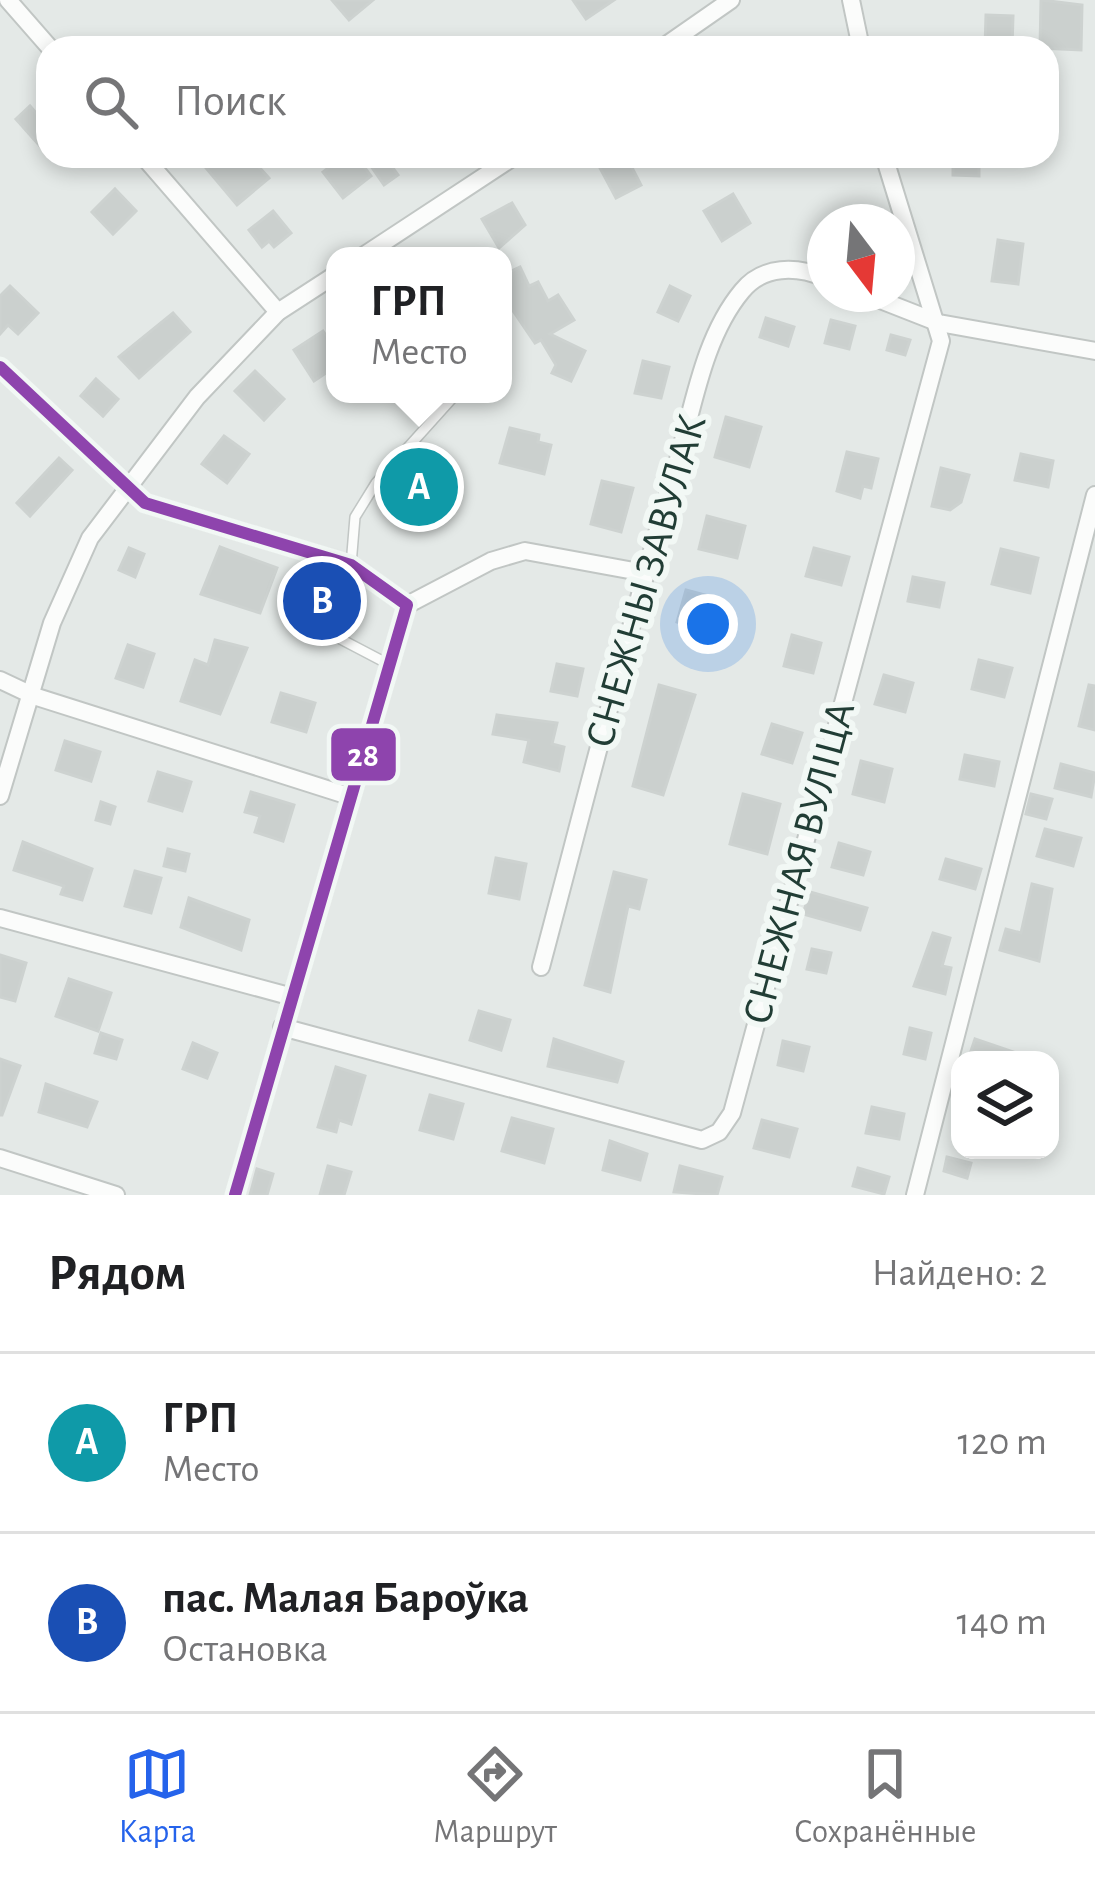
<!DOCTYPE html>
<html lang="ru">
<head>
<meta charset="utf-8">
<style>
  :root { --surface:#fff; --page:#f6f6f6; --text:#202124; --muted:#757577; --line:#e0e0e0; --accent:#2563eb }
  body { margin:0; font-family:"Alegreya Sans",sans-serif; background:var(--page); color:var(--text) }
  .controls { position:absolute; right:36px; bottom:36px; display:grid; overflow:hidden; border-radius:24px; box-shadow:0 6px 18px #0003 }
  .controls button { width:108px; height:108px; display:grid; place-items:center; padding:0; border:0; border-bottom:3px solid var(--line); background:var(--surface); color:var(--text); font:60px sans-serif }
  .compass { position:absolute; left:807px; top:204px; width:108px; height:108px; border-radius:50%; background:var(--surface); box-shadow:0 6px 18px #0003; rotate:164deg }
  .you { position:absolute; left:708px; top:624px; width:42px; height:42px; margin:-30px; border:9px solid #fff; border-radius:50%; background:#1a73e8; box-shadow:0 0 0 18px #1a73e833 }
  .badge { display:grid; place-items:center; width:78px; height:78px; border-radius:50%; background:var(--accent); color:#fff; font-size:39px; font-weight:700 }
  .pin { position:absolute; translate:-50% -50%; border:6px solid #fff; box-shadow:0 3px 12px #0006 }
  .popup { position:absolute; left:326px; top:247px; width:186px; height:156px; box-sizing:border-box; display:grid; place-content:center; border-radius:24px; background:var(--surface); filter:drop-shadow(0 3px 9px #0005); font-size:39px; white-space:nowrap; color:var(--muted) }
  .popup b { font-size:45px; color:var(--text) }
  .popup::after { content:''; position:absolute; left:50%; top:100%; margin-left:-24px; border:24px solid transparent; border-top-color:var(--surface) }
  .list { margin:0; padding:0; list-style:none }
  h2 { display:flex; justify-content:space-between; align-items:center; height:156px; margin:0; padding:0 48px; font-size:51px }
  h2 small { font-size:39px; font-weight:400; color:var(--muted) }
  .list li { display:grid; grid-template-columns:78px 1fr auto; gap:36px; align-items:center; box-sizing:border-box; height:180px; padding:0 48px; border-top:3px solid var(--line) }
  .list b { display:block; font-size:45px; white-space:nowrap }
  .list p { margin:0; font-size:39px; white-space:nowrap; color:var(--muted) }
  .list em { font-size:39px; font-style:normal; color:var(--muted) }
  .icon { flex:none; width:66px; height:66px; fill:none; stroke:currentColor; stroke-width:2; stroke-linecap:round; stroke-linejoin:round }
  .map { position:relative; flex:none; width:1095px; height:1195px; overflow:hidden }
  .search { position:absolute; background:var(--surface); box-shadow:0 6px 18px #0003; left:36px; right:36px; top:36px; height:132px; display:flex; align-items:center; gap:30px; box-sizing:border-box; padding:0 42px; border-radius:36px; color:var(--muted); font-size:45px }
  .sheet { height:516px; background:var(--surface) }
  nav { display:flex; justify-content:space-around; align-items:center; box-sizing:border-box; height:168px; border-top:3px solid var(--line); background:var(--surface); font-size:33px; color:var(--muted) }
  nav a { display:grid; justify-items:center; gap:6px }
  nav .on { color:var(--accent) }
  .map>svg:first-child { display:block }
  .building { fill:#cbd0ce; stroke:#cdd2d0; stroke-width:3 }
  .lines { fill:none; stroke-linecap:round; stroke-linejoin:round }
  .lane-casing { stroke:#c1c6c4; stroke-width:12 }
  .street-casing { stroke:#c1c6c4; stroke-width:20 }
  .lane { stroke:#fbfcfb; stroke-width:9 }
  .street { stroke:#fbfcfb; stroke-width:16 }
  .bus-1-casing { stroke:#f2f8f5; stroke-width:21 }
  .bus-1 { stroke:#8e44ad; stroke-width:12 }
  .labels { text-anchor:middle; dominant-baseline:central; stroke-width:12; stroke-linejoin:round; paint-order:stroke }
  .street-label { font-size:42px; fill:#213d35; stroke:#f2f8f5 }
  .line-badge { stroke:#f2f8f5; stroke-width:4.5 }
  .badge-label { font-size:33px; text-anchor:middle; font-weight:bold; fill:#fff }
</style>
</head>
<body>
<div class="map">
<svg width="1095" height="1195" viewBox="0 0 1095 1195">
  <rect width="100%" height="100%" fill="#e4e9e7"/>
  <g class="building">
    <path d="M332,0H373L349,20Z"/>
    <path d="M573,0H614L586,19Z"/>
    <path d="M1041,0L1082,5L1081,50L1040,48Z"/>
    <path d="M986,15L1013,16L1012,48H985Z"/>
    <path d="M48,103V155L16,119L30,106L36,113Z"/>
    <path d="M196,156H249L269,178L237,205Z"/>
    <path d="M344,156H356L371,176L343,198L323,172Z"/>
    <path d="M384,156L398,175L384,185L371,166Z"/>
    <path d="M617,156H626L641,185L616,198L599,166Z"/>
    <path d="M953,156H979V176L953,175Z"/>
    <path d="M115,189L136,211L113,234L92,212Z"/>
    <path d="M733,194L750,223L722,241L704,211Z"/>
    <path d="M512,203L525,225L499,248L482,219Z"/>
    <path d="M273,211L291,233L274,247L269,241L262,247L249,230Z"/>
    <path d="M998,240L1023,244L1018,284L992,281Z"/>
    <path d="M520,267L529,286L538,282L548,301L558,295L574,320L550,334L585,351L571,381L552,373L556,365L541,340L535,343L505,299L503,275Z"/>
    <path d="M10,286L38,313L18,334L8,325L0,334V296Z"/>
    <path d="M670,286L690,296L678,321L658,312Z"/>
    <path d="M173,313L190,332L139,378L119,357Z"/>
    <path d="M766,318L794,327L788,346L760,337Z"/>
    <path d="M831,320L855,326L849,349L825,343Z"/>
    <path d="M323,331L335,349V367L314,381L294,350Z"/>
    <path d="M891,335L910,340L905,355L887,350Z"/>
    <path d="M643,361L669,367L661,398L635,393Z"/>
    <path d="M255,371L284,399L264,420L235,391Z"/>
    <path d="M96,379L118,399L103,416L81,396Z"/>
    <path d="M726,417L761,427L749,467L715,457Z"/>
    <path d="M510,428L539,435L538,442L551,445L544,474L500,463Z"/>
    <path d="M224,436L249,454L227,483L202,464Z"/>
    <path d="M847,452L878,459L871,488L863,486L860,498L837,491Z"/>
    <path d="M1021,454L1053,461L1048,487L1015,480Z"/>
    <path d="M59,458L72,470L30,516L17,503Z"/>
    <path d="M941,468L969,475L961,502L950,510L932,506Z"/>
    <path d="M602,481L633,488L621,532L591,524Z"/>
    <path d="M707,516L745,526L737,558L699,549Z"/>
    <path d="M220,547L277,568L260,613L201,594Z"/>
    <path d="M129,548L144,554L135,577L119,570Z"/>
    <path d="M814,548L849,557L841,585L806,576Z"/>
    <path d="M1001,549L1038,558L1030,593L992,584Z"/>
    <path d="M913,577L944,583L939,607L908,601Z"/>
    <path d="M686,590L720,599L709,632L677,622Z"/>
    <path d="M792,635L821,643L813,673L784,666Z"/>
    <path d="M215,640L247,648L220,714L181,701L195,660L208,665Z"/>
    <path d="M128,645L154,654L143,687L116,678Z"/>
    <path d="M979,660L1012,668L1004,697L972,689Z"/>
    <path d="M557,664L583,669L577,696L551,691Z"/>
    <path d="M884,675L913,683L905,712L875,704Z"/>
    <path d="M659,685L695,695L663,795L633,786Z"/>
    <path d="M1089,685L1095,686V730L1079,726Z"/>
    <path d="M281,693L315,703L306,732L272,722Z"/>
    <path d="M497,715L557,723L552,744L564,747L559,771L524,762L529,740L493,734Z"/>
    <path d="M772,724L802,733L792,763L762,754Z"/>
    <path d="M65,741L100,752L91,781L56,770Z"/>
    <path d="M965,755L999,762L994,786L960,779Z"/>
    <path d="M861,761L892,769L884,802L853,794Z"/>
    <path d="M1061,764L1095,773L1091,797L1055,788Z"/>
    <path d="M158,772L191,782L182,811L149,801Z"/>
    <path d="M251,792L294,805L283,841L255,832L260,816L245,812Z"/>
    <path d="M743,794L780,804L767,854L730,844Z"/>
    <path d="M1031,794L1052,799L1046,819L1026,814Z"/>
    <path d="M101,802L115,807L110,824L96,820Z"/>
    <path d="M1045,829L1081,838L1073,866L1037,856Z"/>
    <path d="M23,842L92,869L82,900L61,894L64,886L14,870Z"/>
    <path d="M839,843L870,852L863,875L832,867Z"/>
    <path d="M168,849L189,854L185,871L164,866Z"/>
    <path d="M496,858L526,864L519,899L489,893Z"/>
    <path d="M946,859L981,869L975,889L940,879Z"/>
    <path d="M135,871L161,878L151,913L125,906Z"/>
    <path d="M614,872L646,880L639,909L628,906L610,992L585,985Z"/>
    <path d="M1032,884L1052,889L1039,961L1000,950L1006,929L1021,933Z"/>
    <path d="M810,892L867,908L860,930L803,914Z"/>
    <path d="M189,898L249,920L241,950L181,927Z"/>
    <path d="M933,933L950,938L942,966L951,968L945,994L914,986Z"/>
    <path d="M812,949L831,953L826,973L807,969Z"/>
    <path d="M0,955L26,963L15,1001L0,997Z"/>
    <path d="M69,979L111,993L98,1031L56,1016Z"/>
    <path d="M479,1011L510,1020L501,1050L470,1040Z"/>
    <path d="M910,1028L931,1033L925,1059L904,1054Z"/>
    <path d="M101,1033L122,1040L116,1059L95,1053Z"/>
    <path d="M554,1039L623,1062L617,1082L548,1066Z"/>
    <path d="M975,1039L1028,1057V1060H968Z"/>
    <path d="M783,1041L809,1047L803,1071L778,1065Z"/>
    <path d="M193,1043L217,1053L207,1078L183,1069Z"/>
    <path d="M0,1059L20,1066L2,1115H0Z"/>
    <path d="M336,1067L365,1076L351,1124L339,1120L336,1132L318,1127Z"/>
    <path d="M46,1084L97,1102L87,1127L39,1112Z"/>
    <path d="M430,1095L463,1104L453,1139L420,1130Z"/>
    <path d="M872,1107L904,1114L899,1139L866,1133Z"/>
    <path d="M512,1118L553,1129L544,1163L502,1151Z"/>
    <path d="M762,1120L797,1129L789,1157L754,1148Z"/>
    <path d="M610,1141L647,1154L640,1180L603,1170Z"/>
    <path d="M947,1157L971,1163L967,1178L944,1171Z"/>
    <path d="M328,1166L351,1172L344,1195H320Z"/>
    <path d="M680,1166L722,1177L717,1195L674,1192Z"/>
    <path d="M858,1168L889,1177L884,1194L853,1186Z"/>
    <path d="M257,1169L273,1174L267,1195H250Z"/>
  </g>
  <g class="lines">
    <defs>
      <path id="lane" d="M392,666L329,633L351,565L355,517L376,483L456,394"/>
      <g id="street">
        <path d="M8,0L50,48"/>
        <path d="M851,0L861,48"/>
        <path d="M662,48L731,0"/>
        <path d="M143,156L278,312"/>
        <path d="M363,256L515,156"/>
        <path d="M865,294L939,323L1095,351"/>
        <path d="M0,367L145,503L351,565L407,605L235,1195"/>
        <path d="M407,605L491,561L525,551L645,573"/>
        <path d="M0,680L34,696L349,796"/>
        <path d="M0,796L52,623L90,538L197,397L278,312L335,275"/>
        <path d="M0,918L289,996"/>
        <path d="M541,967C585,801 627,635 675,470C693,411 702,339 742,291C763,265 797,266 825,278"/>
        <path d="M282,1027L702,1140L719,1132L732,1113L941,341L884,156"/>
        <path d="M0,1158L116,1195"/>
        <path d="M915,1195L1095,495"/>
      </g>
    </defs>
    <use href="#lane" class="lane-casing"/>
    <use href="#street" class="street-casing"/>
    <use href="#lane" class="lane"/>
    <use href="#street" class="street"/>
    <defs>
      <path id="bus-1" d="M0,367L145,503L351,565L407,605L235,1195"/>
    </defs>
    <use href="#bus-1" class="bus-1-casing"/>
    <use href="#bus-1" class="bus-1"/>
  </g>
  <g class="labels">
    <g class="street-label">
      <text transform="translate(646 581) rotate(-74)">СНЕЖНЫ ЗАВУЛАК</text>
      <text transform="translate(799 863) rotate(-75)">СНЕЖНАЯ ВУЛІЦА</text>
    </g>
  </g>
  <rect class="line-badge" x="329" y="726" width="69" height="57" rx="12" fill="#8e44ad"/>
  <g class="badge-label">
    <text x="363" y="766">28</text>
  </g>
</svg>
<div class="controls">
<button><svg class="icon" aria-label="layers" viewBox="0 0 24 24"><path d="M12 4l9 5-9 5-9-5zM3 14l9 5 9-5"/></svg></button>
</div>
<svg class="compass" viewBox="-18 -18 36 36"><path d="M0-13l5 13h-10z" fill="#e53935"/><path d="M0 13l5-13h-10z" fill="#757577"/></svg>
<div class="you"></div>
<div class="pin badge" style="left:419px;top:487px;background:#0f9aa8">A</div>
<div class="popup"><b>ГРП</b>Место</div>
<div class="pin badge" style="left:322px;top:601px;background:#1a4fb4">B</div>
<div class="search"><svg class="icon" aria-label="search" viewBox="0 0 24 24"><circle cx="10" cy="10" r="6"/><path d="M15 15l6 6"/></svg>Поиск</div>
</div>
<section class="sheet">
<h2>Рядом<small>Найдено: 2</small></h2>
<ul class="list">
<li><span class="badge" style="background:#0f9aa8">A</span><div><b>ГРП</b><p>Место</p></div><em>120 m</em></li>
<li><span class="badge" style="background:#1a4fb4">B</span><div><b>пас. Малая Бароўка</b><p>Остановка</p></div><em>140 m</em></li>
</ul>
</section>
<nav>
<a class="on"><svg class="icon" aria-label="map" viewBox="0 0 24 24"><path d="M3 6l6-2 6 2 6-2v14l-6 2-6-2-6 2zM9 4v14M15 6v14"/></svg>Карта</a>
<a><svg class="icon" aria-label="directions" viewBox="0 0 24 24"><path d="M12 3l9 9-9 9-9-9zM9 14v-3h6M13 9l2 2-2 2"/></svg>Маршрут</a>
<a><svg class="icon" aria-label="saved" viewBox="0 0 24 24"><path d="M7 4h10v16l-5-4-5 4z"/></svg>Сохранённые</a>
</nav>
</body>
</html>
